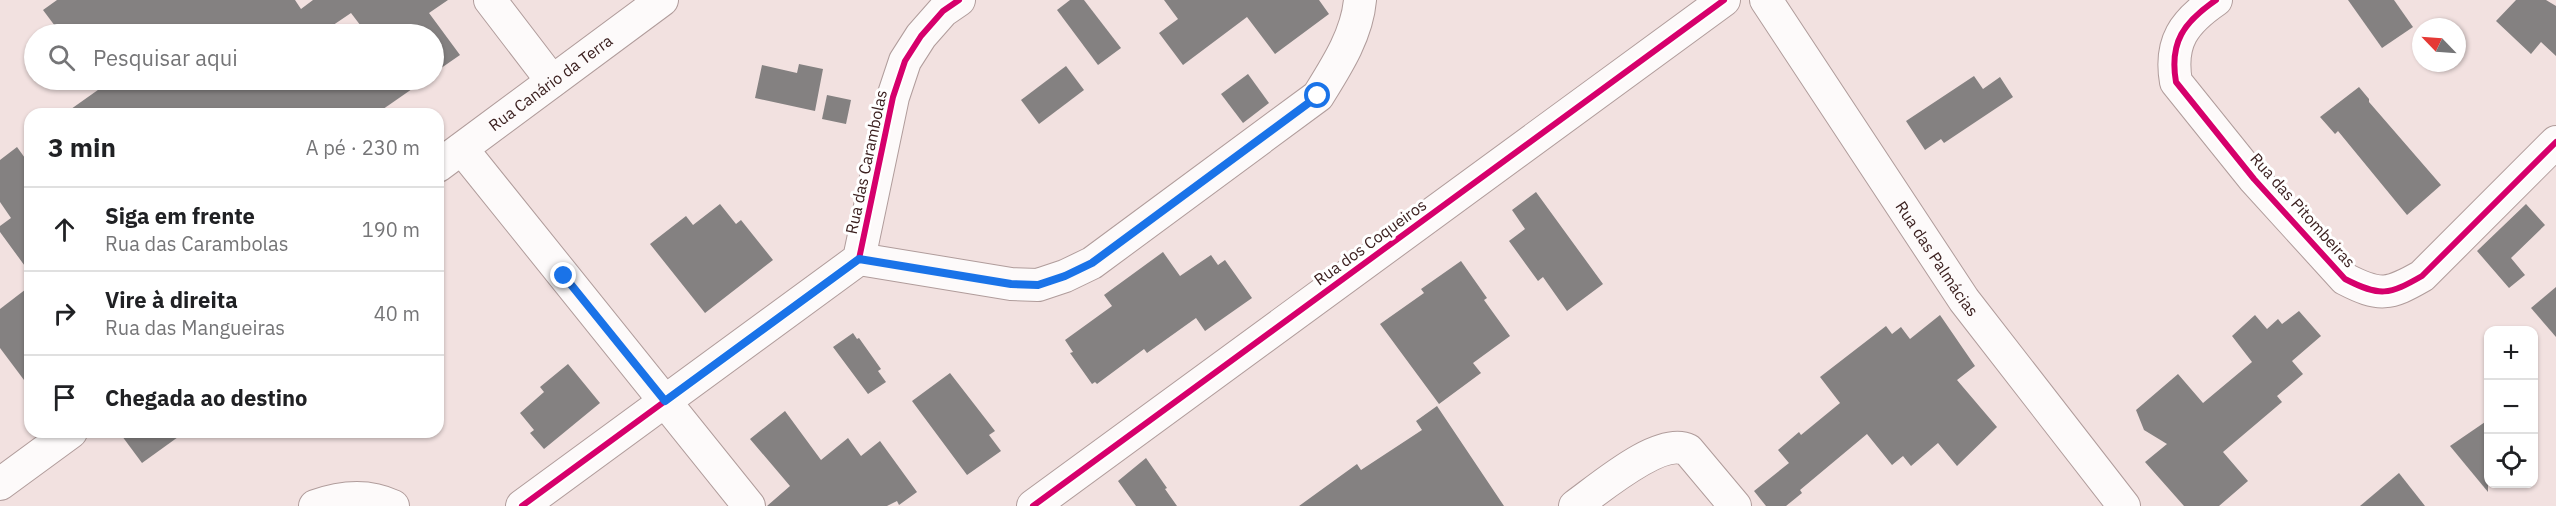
<!DOCTYPE html>
<html lang="pt">
<head>
<meta charset="utf-8">
<style>
  :root { --surface:#fff; --page:#f6f6f6; --text:#202124; --muted:#757577; --line:#e0e0e0 }
  body { margin:0; font-family:"IBM Plex Sans",sans-serif; background:var(--page); color:var(--text) }
  .controls { position:absolute; right:18px; bottom:18px; display:grid; overflow:hidden; border-radius:12px; box-shadow:0 2px 4px #0004 }
  .controls button { width:54px; height:54px; display:grid; place-items:center; padding:0; border:0; border-bottom:2px solid var(--line); background:var(--surface); color:var(--text); font:30px sans-serif }
  .compass { position:absolute; left:2412px; top:18px; width:54px; height:54px; border-radius:50%; background:var(--surface); box-shadow:0 2px 4px #0004; rotate:295deg }
  .stop { position:absolute; width:18px; height:18px; margin:-14px; border:4px solid #1a73e8; border-radius:50%; background:#fff }
  .stop.end { background:#1a73e8; border-color:#fff; box-shadow:0 2px 6px #0008 }
  .list { margin:0; padding:0; list-style:none }
  h2 { display:flex; justify-content:space-between; align-items:center; height:78px; margin:0; padding:0 24px; font-size:26px }
  h2 small { font-size:20px; font-weight:400; color:var(--muted) }
  .list li { display:grid; grid-template-columns:39px 1fr auto; gap:18px; align-items:center; box-sizing:border-box; height:84px; padding:0 24px; border-top:2px solid var(--line) }
  .list b { display:block; font-size:22px; white-space:nowrap }
  .list p { margin:0; font-size:20px; white-space:nowrap; color:var(--muted) }
  .list em { font-size:20px; font-style:normal; color:var(--muted) }
  .icon { flex:none; width:33px; height:33px; fill:none; stroke:currentColor; stroke-width:2; stroke-linecap:round; stroke-linejoin:round }
  .map { position:relative; flex:none; width:2556px; height:506px; overflow:hidden }
  .search { position:absolute; background:var(--surface); box-shadow:0 2px 4px #0004; left:24px; top:24px; width:420px; height:66px; display:flex; align-items:center; gap:15px; box-sizing:border-box; padding:0 21px; border-radius:33px; color:var(--muted); font-size:22px }
  .panel { position:absolute; background:var(--surface); box-shadow:0 2px 4px #0004; left:24px; top:108px; width:420px; height:330px; border-radius:18px }
  .map>svg:first-child { display:block }
  .building { fill:#848181 }
  .lines { fill:none; stroke-linecap:round; stroke-linejoin:round }
  .street-casing { stroke:#b09c9b; stroke-width:34 }
  .street { stroke:#fdfafa; stroke-width:32 }
  .cycleway-casing { stroke:#fff; stroke-width:10 }
  .cycleway { stroke:#d6006c; stroke-width:6 }
  .route { stroke:#1a73e8; stroke-width:8 }
  .labels { text-anchor:middle; dominant-baseline:central; stroke-width:6; stroke-linejoin:round; paint-order:stroke }
  .street-label { font-size:16px; fill:#3c2120; stroke:#fff }
</style>
</head>
<body>
<div class="map">
<svg width="2556" height="506" viewBox="0 0 2556 506">
  <rect width="100%" height="100%" fill="#f2e1e0"/>
  <g class="building">
    <path d="M57,0H295L301,9L313,0H448L429,13L460,55L434,73V34H367L351,13L320,34H61L43,10Z"/>
    <path d="M1070,0H1084L1121,48L1098,65L1057,10Z"/>
    <path d="M1164,0H1319L1329,14L1275,54L1247,17L1183,65L1159,33L1178,19Z"/>
    <path d="M2348,0H2394L2413,27L2382,48Z"/>
    <path d="M2516,0H2546L2556,6V56L2541,42L2531,54L2496,21Z"/>
    <path d="M799,64L823,69L815,111L755,98L762,65L797,73Z"/>
    <path d="M1066,66L1084,90L1039,124L1021,100Z"/>
    <path d="M1248,74L1269,103L1243,123L1221,94Z"/>
    <path d="M1974,76L1983,89L2000,77L2013,97L1944,143L1941,139L1925,150L1906,121Z"/>
    <path d="M112,80H425L376,114H64Z"/>
    <path d="M2359,87L2369,99V102L2441,185L2407,215L2338,131L2335,134L2320,117Z"/>
    <path d="M827,95L851,100L846,124L822,119Z"/>
    <path d="M17,147L30,165V273L0,232V226L11,218L0,202V160Z"/>
    <path d="M1536,192L1603,284L1567,311L1543,277L1538,281L1509,241L1525,229L1512,210Z"/>
    <path d="M720,204L736,224L741,220L773,260L705,313L650,244L686,216L693,225Z"/>
    <path d="M2526,204L2545,225L2511,258L2525,275L2509,288L2477,251Z"/>
    <path d="M1163,252L1180,276L1211,255L1218,265L1225,260L1252,298L1205,331L1196,318L1147,353L1144,349L1097,384L1095,382L1092,384L1070,353L1073,352L1065,340L1112,306L1104,295Z"/>
    <path d="M1461,261L1487,298L1484,300L1510,336L1473,363L1481,373L1439,404L1380,324L1424,293L1421,289Z"/>
    <path d="M30,286V388L0,348V309Z"/>
    <path d="M2556,287V337L2531,308Z"/>
    <path d="M2299,311L2321,336L2292,361L2303,374L2277,396L2282,402L2223,452L2248,481L2219,506H2184L2145,462L2167,444L2144,430L2136,410L2178,374L2203,403L2252,362L2232,336L2255,315L2267,329L2278,319L2282,324Z"/>
    <path d="M1940,315L1975,366L1957,380L1997,427L1957,466L1938,443L1911,466L1903,456L1892,465L1867,434L1800,490L1802,493L1786,506H1766L1754,491L1789,463L1778,450L1799,432L1801,435L1840,403L1820,377L1886,326L1892,334L1901,327L1910,339Z"/>
    <path d="M853,333L857,339L859,338L881,369L878,371L886,382L868,394L833,347Z"/>
    <path d="M568,364L600,403L544,449L530,433L534,430L520,413L544,392L540,387Z"/>
    <path d="M950,373L995,431L989,435L1001,451L967,475L912,401Z"/>
    <path d="M1437,406L1504,506H1299L1357,464L1361,470L1422,430L1416,421Z"/>
    <path d="M785,411L821,460L848,438L861,456L880,441L917,492L899,505L897,501L887,506H767L790,486L750,439Z"/>
    <path d="M2488,420V492L2450,446Z"/>
    <path d="M119,432H185L142,463Z"/>
    <path d="M1146,458L1167,488L1165,489L1177,506H1136L1118,481Z"/>
    <path d="M2399,473L2425,506H2360Z"/>
  </g>
  <g class="lines">
    <defs>
      <g id="street">
        <path d="M490,0L552,81"/>
        <path id="s1" d="M1766,0L1964,300L2124,506"/>
        <path d="M2216,0C2184,22 2169,42 2176,82L2254,179L2345,279C2380,297 2389,295 2422,276L2556,142"/>
        <path d="M462,149L749,506"/>
        <path id="s2" d="M438,166L662,0"/>
        <path d="M859,259L1011,284L1038,285L1065,276L1092,263L1318,96C1336,67 1357,35 1360,0"/>
        <path d="M0,484L71,432"/>
        <path d="M315,506C340,497 368,494 393,506"/>
        <path d="M522,506L859,259L893,97L905,61L921,36L943,11L959,0"/>
        <path d="M1033,506L1724,0"/>
        <path d="M1575,506C1599,489 1660,436 1688,450L1735,506"/>
      </g>
    </defs>
    <use href="#street" class="street-casing"/>
    <use href="#street" class="street"/>
    <defs>
      <g id="cycleway">
        <path d="M2216,0C2184,22 2169,42 2176,82L2254,179L2345,279C2380,297 2389,295 2422,276L2556,142"/>
        <path d="M522,506L859,259L893,97L905,61L921,36L943,11L959,0"/>
        <path d="M1033,506L1724,0"/>
      </g>
    </defs>
    <use href="#cycleway" class="cycleway-casing"/>
    <use href="#cycleway" class="cycleway"/>
  </g>
  <g class="lines">
    <path class="route" d="M564,276L665,401L859,259L1011,284L1038,285L1065,276L1092,263L1318,96"/>
  </g>
  <g class="labels">
    <g class="street-label">
      <text stroke="none"><textPath href="#s2" startOffset="140">Rua Canário da Terra</textPath></text>
      <text transform="translate(866 162) rotate(-78)">Rua das Carambolas</text>
      <text transform="translate(2303 210) rotate(48)">Rua das Pitombeiras</text>
      <text transform="translate(1370 242) rotate(-36)">Rua dos Coqueiros</text>
      <text stroke="none"><textPath href="#s1" startOffset="310">Rua das Palmácias</textPath></text>
    </g>
  </g>
</svg>
<div class="controls">
<button>+</button>
<button>−</button>
<button><svg class="icon" aria-label="locate" viewBox="0 0 24 24"><circle cx="12" cy="12" r="6"/><path d="M12 2v4M12 18v4M2 12h4M18 12h4"/></svg></button>
</div>
<svg class="compass" viewBox="-18 -18 36 36"><path d="M0-13l5 13h-10z" fill="#e53935"/><path d="M0 13l5-13h-10z" fill="#757577"/></svg>
<div class="stop" style="left:1318px;top:96px"></div>
<div class="stop end" style="left:564px;top:276px"></div>
<div class="search"><svg class="icon" aria-label="search" viewBox="0 0 24 24"><circle cx="10" cy="10" r="6"/><path d="M15 15l6 6"/></svg>Pesquisar aqui</div>
<section class="panel">
<h2>3 min<small>A pé · 230 m</small></h2>
<ul class="list">
<li><svg class="icon" aria-label="ahead" viewBox="0 0 24 24"><path d="M12 20V5M6 11l6-6 6 6"/></svg><div><b>Siga em frente</b><p>Rua das Carambolas</p></div><em>190 m</em></li>
<li><svg class="icon" aria-label="right" viewBox="0 0 24 24"><path d="M7 20v-9h11M14 6l5 5-5 5"/></svg><div><b>Vire à direita</b><p>Rua das Mangueiras</p></div><em>40 m</em></li>
<li><svg class="icon" aria-label="arrive" viewBox="0 0 24 24"><path d="M6 21V4h12l-3 4 3 4H6"/></svg><div><b>Chegada ao destino</b></div></li>
</ul>
</section>
</div>
</body>
</html>
